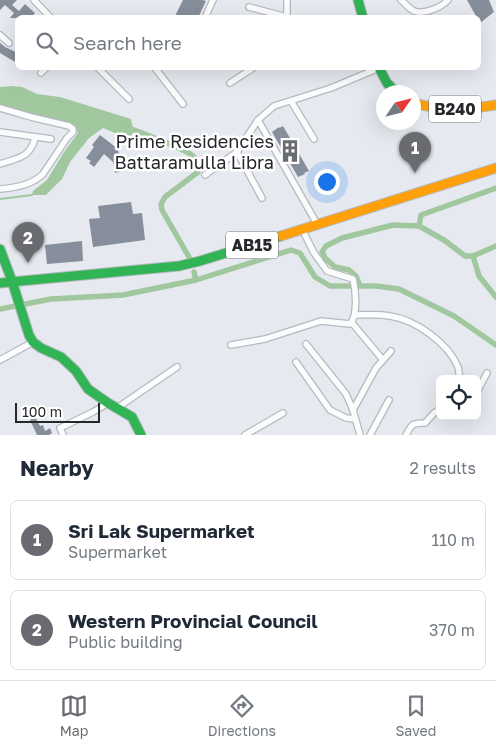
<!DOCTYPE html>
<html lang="en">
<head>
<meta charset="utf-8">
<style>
  :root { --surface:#fff; --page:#f2f2f3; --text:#1f2937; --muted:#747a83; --line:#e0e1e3; --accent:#696b70 }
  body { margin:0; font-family:"Golos Text",sans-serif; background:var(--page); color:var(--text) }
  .controls { position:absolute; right:15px; bottom:15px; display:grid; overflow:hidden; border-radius:8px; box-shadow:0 5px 20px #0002 }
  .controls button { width:45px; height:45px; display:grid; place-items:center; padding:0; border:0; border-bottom:1px solid var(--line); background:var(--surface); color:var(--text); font:25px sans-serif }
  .compass { position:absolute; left:376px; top:85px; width:45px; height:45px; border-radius:50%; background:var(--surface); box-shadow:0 5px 20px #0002; rotate:55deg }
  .scale { position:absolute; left:15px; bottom:12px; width:85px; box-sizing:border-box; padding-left:5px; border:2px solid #25272b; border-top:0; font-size:14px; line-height:18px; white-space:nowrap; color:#25272b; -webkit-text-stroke:4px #fff; paint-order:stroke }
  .you { position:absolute; left:326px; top:181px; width:18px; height:18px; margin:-12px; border:4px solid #fff; border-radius:50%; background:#1a73e8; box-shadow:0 0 0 8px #1a73e833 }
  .badge { display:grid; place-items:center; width:32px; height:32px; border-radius:50%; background:var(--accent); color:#fff; font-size:16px; font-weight:700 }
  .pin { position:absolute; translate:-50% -41px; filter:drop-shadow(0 1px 2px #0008) }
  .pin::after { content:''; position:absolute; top:26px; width:18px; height:15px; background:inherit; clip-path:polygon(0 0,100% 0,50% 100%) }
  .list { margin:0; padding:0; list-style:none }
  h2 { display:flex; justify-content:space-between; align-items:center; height:65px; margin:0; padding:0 20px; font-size:21px }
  h2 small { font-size:16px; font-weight:400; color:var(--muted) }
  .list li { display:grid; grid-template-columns:32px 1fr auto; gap:15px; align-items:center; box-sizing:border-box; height:80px; margin:0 10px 10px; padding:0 10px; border:1px solid var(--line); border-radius:8px }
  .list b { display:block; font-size:19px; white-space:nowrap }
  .list p { margin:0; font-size:16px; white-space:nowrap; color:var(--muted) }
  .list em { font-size:16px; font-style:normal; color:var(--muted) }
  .icon { flex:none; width:28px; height:28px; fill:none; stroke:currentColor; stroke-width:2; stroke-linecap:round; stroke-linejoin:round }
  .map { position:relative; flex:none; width:496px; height:435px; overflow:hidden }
  .search { position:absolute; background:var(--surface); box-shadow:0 5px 20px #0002; left:15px; right:15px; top:15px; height:55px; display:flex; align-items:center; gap:12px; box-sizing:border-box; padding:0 18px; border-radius:8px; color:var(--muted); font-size:19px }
  .sheet { height:245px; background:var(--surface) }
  nav { display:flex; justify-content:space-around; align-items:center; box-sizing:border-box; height:70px; border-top:1px solid var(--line); background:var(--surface); font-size:14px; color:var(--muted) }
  nav a { display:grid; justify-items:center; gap:2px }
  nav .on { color:var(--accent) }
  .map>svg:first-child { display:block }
  .water { fill:#a1c79e }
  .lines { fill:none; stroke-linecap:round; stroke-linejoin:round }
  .stream { stroke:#a1c79e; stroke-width:2 }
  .canal { stroke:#a1c79e; stroke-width:5.5 }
  .building { fill:#868e9b }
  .street-casing { stroke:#b6b9bd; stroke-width:8 }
  .fast-casing { stroke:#b6b9bd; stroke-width:11 }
  .slow-casing { stroke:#b6b9bd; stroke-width:11 }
  .street { stroke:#fbfcfd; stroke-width:5.5 }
  .fast { stroke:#30b455; stroke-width:9 }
  .slow { stroke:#ff9f0a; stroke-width:9 }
  .labels { text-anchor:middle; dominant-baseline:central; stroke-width:5; stroke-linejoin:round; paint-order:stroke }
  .shield { fill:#fff; stroke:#66686b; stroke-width:1 }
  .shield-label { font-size:16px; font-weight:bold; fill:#25272b }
  .poi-label { font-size:18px; fill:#25272b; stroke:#fff; text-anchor:end }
</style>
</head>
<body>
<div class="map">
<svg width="496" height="435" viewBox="0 0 496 435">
  <rect width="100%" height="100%" fill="#e6eaf0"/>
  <path class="water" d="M12,86L22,87L37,94L60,97L131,119L133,129L131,140L103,128L89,138L70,162L62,179L46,195H32L33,191L47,180L64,152L78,133L74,125L52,118L7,111L0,107V87Z"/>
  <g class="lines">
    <path class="stream" d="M0,199L32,195"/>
    <g class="canal">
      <path d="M126,127C138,132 188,149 194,157C197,161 198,167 198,172L165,197L161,204L162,210L189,257"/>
      <path d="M419,226L421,215L496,188"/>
      <path d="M473,256L496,246"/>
      <path d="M194,272L196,280"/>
      <path d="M360,286L356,276L349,270L335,267L325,258L322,252L326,246L342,238L393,225L419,226L444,240L465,256H473L479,276L496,297"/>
      <path d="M0,309L51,299L123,295L196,280L291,250L300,253L315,277L330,286H376L399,289L454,316L496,345"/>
    </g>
  </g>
  <g class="building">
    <path d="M0,0H17L12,5L19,11L25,4L35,13L31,18H10L14,13L5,5L0,10Z"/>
    <path d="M183,0H203L206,1L198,18H174Z"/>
    <path d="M467,0H489L494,12L480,23L478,18H477Z"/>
    <path d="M0,43L5,47L18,53V57L15,62L0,53Z"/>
    <path d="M283,126L309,171L304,173L305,174L298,177L272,132L279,127V128Z"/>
    <path d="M100,135L118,149L122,171L115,173L113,162L104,154L94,167L89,163L91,161L86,158L94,147L92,145Z"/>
    <path d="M131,202L133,214L142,213L145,240L93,247L89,219L100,218L98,206Z"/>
    <path d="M82,241L83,261L47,264L45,245Z"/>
    <path d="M35,417L40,426L43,425L45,431L50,428L52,433L49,435H37L30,420Z"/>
  </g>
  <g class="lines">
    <defs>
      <g id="street">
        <path d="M34,0L51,18"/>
        <path d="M401,0C405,3 409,9 414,11C424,15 442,7 448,0"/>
        <path d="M249,7L287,17"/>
        <path d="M205,18L213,0"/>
        <path d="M287,18V0"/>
        <path d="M0,35L9,43"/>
        <path d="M98,68L129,99"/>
        <path d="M155,68L183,104"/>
        <path d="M41,73L46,68"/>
        <path d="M230,83L253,68"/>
        <path d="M291,101L314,139"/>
        <path d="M0,108L31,117L69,126L73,129V132L67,138L43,174C33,184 15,188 0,189"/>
        <path d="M258,120L317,224"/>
        <path d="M0,132L51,139"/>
        <path d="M237,152L262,198"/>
        <path d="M0,164C18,158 30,158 35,138"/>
        <path d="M205,175L237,152L258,120L274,106L331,88L379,68"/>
        <path d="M355,315C367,315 379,314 390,316C416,320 448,343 458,367C459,371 459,375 460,379"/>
        <path d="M352,323L383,360"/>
        <path d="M306,344L346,394L353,410L360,435"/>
        <path d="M231,345L265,339L321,321L350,324C358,315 356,291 353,279L327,271L314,253L302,229"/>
        <path d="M0,360L33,342"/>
        <path d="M296,362L330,410L346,418L355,419"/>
        <path d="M477,392L487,373"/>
        <path d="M117,408L177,367"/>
        <path d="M353,410L376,368L391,351"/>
        <path d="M63,435L60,428L93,412L108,403"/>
        <path d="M245,435L283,413"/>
        <path d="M370,435L389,400"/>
        <path d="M406,435C412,424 412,423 425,423L434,413L440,409"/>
      </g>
      <g id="fast">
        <path d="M358,0L363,18"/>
        <path d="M379,68L387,83L396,92"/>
        <path d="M0,249L12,281L29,335L33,342L41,348L61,357L76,371L88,389L108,403L132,417L141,435"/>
        <path d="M0,283L179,266L200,261L281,236"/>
      </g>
      <g id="slow">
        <path d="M414,103C441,111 468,110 496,105"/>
        <path d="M281,236L496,168"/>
      </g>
    </defs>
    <use href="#street" class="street-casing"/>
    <use href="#fast" class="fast-casing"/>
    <use href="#slow" class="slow-casing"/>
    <use href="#street" class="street"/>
    <use href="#fast" class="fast"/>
    <use href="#slow" class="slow"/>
  </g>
  <defs>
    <symbol id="building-bare" viewBox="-9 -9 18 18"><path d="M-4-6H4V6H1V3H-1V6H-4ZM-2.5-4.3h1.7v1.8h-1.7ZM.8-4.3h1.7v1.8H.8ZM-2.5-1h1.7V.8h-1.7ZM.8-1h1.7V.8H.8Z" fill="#696b70" stroke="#fff" stroke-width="2.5" paint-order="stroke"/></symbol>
  </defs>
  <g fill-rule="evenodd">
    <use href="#building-bare" x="274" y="135" width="32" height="32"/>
  </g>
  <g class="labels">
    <g class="shield">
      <rect x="429" y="95.5" width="52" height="27" rx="4"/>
      <rect x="226" y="231.5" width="52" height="27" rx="4"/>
    </g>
    <g class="shield-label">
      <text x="455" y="109">B240</text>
      <text x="252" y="245">AB15</text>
    </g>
    <g class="poi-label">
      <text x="274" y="141">Prime Residencies<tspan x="274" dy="21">Battaramulla Libra</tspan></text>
    </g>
  </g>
</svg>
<div class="controls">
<button><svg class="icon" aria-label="locate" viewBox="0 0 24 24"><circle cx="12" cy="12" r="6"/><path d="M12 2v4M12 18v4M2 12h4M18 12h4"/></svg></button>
</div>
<svg class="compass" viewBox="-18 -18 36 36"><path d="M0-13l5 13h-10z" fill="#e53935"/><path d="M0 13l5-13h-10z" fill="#747a83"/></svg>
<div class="scale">100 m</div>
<div class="you"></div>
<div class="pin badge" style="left:415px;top:173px">1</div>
<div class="pin badge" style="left:28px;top:263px">2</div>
<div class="search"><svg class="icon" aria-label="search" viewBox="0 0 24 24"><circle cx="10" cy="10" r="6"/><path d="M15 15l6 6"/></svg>Search here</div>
</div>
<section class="sheet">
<h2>Nearby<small>2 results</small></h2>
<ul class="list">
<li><span class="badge">1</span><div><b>Sri Lak Supermarket</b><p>Supermarket</p></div><em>110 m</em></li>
<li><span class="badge">2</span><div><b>Western Provincial Council</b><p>Public building</p></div><em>370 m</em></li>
</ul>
</section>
<nav>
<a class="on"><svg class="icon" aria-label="map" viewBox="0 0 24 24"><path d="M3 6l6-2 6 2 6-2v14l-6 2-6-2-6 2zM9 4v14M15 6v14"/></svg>Map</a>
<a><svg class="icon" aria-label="directions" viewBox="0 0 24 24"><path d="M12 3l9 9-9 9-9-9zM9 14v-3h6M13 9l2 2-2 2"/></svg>Directions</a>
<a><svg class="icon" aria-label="saved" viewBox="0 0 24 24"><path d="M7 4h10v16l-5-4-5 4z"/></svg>Saved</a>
</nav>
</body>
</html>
